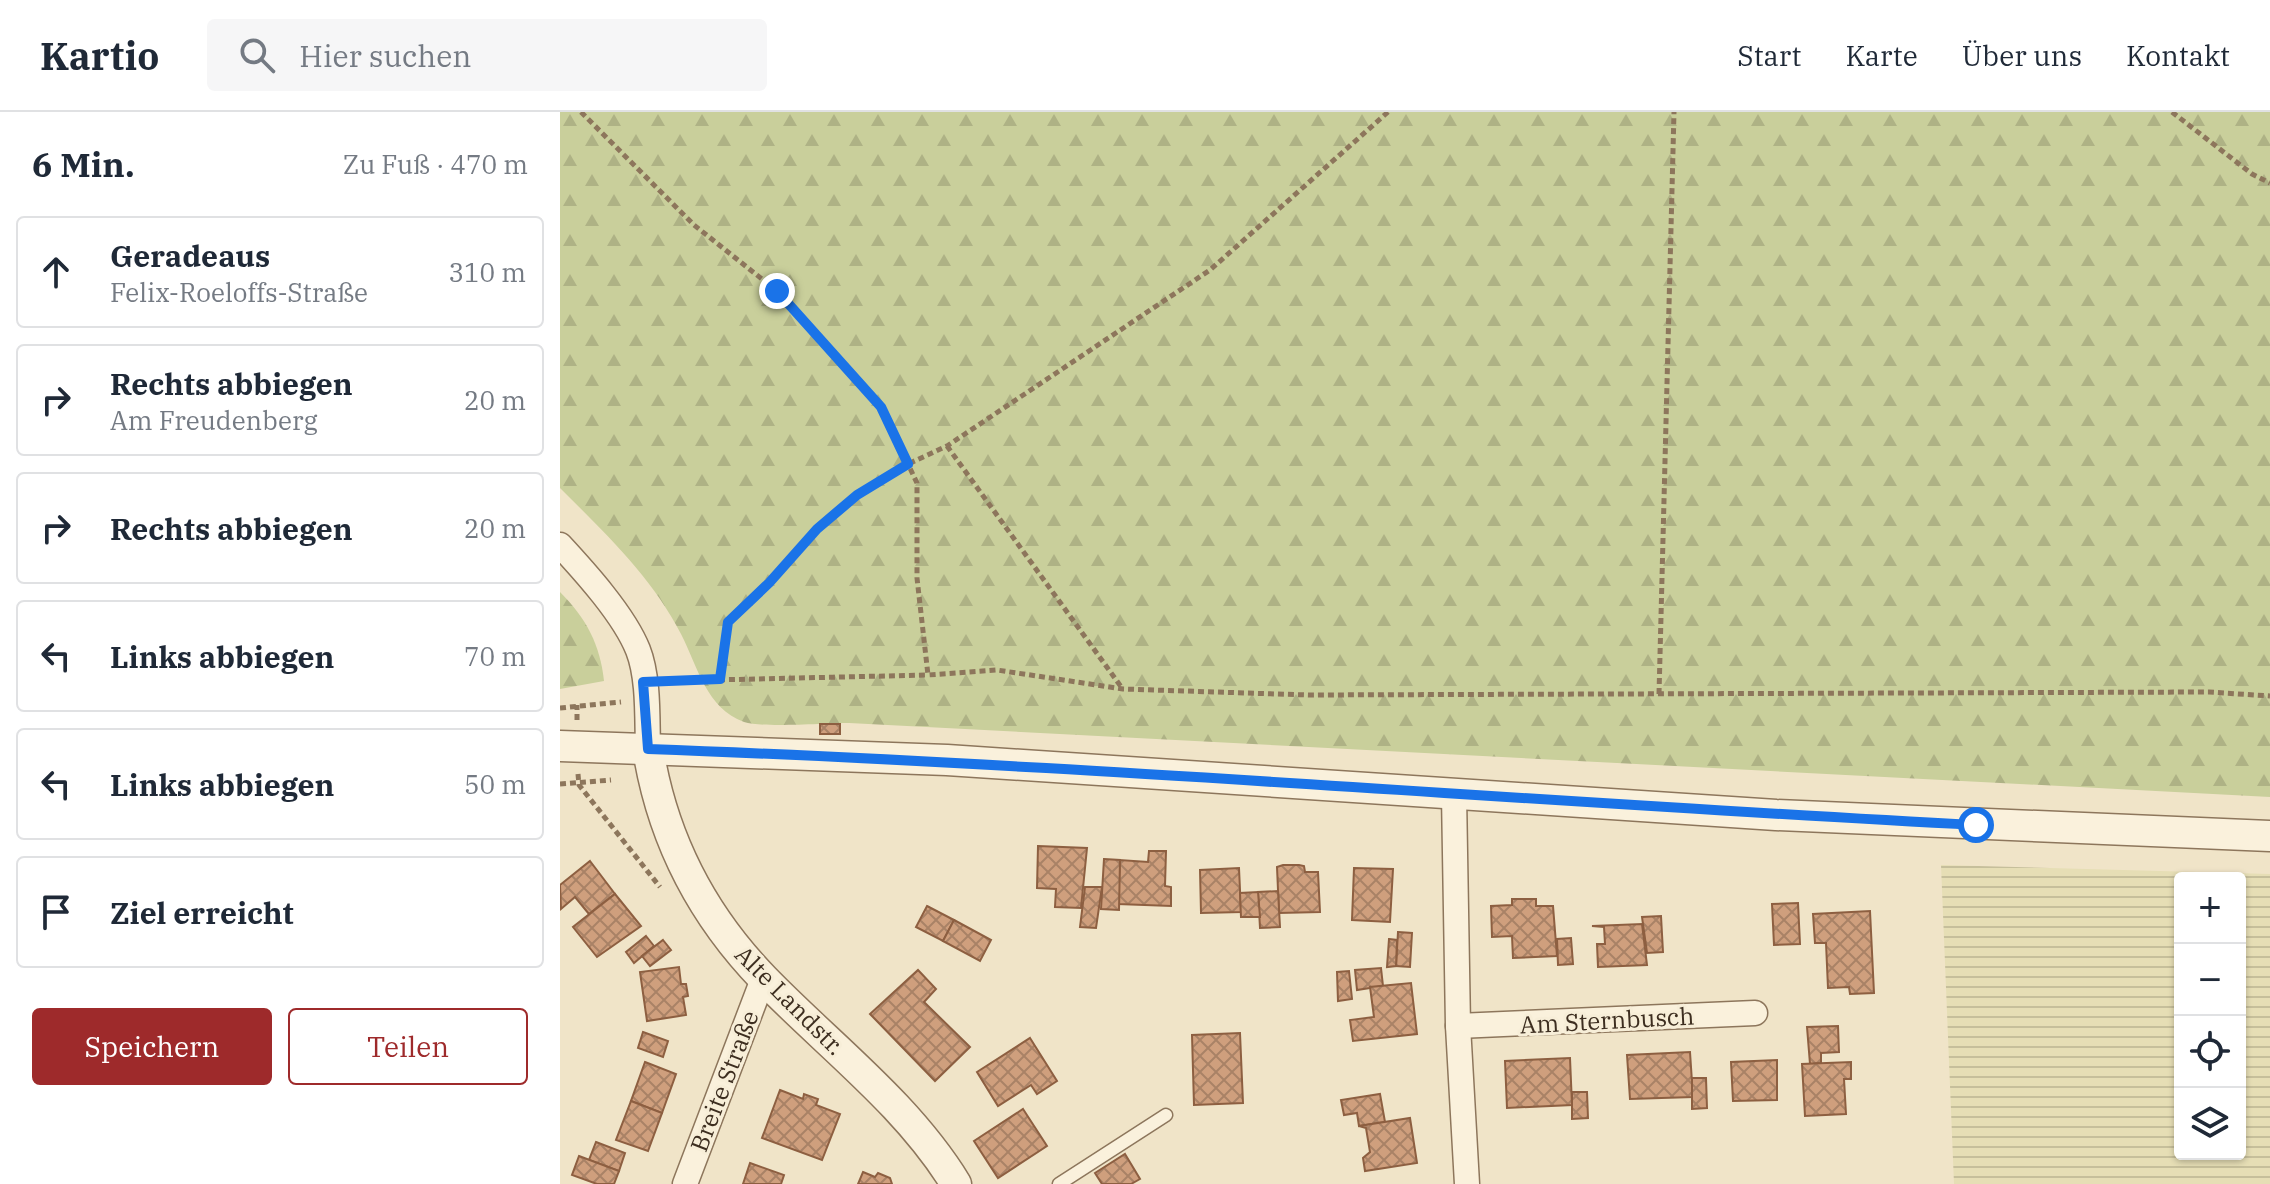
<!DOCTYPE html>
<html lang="de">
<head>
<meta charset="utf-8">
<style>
  :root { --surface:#fff; --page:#f6f6f7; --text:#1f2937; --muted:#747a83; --line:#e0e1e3; --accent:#9e2a2b }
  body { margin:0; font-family:"IBM Plex Serif",serif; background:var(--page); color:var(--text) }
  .controls { position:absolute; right:24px; bottom:24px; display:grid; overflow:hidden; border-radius:8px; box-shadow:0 2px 6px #0004 }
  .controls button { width:72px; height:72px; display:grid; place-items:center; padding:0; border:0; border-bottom:2px solid var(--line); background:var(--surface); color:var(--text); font:40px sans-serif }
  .stop { position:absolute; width:24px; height:24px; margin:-18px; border:6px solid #1a73e8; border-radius:50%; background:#fff }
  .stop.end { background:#1a73e8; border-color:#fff; box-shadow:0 2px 8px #0008 }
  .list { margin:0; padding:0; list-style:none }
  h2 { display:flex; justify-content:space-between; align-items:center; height:104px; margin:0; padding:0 32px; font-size:34px }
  h2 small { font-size:26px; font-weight:400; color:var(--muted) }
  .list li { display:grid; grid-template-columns:52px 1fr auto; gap:24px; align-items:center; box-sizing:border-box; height:112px; margin:0 16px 16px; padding:0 16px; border:2px solid var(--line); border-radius:8px }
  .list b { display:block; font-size:30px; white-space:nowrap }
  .list p { margin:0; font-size:26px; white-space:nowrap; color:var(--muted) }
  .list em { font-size:26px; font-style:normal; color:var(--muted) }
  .actions { display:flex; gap:16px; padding:24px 32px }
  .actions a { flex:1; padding:18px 0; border:2px solid var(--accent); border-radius:8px; text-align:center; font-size:28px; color:var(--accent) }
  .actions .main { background:var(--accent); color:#fff }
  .icon { flex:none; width:44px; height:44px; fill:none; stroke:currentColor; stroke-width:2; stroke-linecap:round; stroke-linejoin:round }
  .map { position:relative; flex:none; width:1710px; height:1072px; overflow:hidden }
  header { display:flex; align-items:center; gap:48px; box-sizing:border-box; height:112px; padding:0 40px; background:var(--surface); border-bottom:2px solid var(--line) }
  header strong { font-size:38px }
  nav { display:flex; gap:44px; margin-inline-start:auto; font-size:28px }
  .search { width:560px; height:72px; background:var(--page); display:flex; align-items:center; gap:20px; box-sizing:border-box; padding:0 28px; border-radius:8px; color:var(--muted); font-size:30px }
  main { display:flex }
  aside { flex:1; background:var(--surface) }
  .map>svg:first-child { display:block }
  .farmland { fill:url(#farmland-rules); fill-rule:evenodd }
  .forest { fill:url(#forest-firs) }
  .building { fill:url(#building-cross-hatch); stroke:#8d5f41; stroke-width:2 }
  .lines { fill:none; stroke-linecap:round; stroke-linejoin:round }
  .service-casing { stroke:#8d765c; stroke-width:15 }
  .minor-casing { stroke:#8d765c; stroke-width:27 }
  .tertiary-casing { stroke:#8d765c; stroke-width:33 }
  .path { stroke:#8d765c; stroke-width:5; stroke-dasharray:6 4; stroke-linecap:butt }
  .service { stroke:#faf1dc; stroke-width:12 }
  .minor { stroke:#faf1dc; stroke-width:24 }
  .tertiary { stroke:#faf1dc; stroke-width:30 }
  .route { stroke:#1a73e8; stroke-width:10 }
  .labels { text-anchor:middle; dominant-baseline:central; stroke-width:6; stroke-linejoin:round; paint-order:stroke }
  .street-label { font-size:24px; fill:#3d2e20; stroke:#f7eed8 }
</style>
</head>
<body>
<header>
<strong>Kartio</strong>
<div class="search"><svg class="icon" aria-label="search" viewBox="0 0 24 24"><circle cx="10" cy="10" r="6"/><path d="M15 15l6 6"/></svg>Hier suchen</div>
<nav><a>Start</a><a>Karte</a><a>Über uns</a><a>Kontakt</a></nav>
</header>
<main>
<aside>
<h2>6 Min.<small>Zu Fuß · 470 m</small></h2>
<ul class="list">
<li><svg class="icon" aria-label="ahead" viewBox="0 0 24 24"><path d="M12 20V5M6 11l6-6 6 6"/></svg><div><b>Geradeaus</b><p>Felix-Roeloffs-Straße</p></div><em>310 m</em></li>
<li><svg class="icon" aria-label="right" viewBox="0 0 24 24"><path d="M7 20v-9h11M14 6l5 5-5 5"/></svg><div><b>Rechts abbiegen</b><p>Am Freudenberg</p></div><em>20 m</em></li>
<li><svg class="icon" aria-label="right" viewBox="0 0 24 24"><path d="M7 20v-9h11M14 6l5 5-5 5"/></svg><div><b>Rechts abbiegen</b></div><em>20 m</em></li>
<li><svg class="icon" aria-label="left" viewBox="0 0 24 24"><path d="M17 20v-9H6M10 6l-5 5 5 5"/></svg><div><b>Links abbiegen</b></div><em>70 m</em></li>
<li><svg class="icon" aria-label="left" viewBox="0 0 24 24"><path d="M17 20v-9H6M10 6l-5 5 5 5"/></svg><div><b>Links abbiegen</b></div><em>50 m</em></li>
<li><svg class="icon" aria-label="arrive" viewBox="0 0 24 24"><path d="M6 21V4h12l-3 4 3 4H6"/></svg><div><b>Ziel erreicht</b></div></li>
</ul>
<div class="actions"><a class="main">Speichern</a><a>Teilen</a></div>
</aside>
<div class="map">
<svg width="1710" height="1072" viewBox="0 0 1710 1072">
  <defs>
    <pattern id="farmland-rules" width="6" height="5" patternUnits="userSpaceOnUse" patternTransform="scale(2)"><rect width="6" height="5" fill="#e6deb5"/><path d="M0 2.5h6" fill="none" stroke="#c6bf9b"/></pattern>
    <pattern id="forest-firs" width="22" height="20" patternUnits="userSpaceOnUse" patternTransform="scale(2)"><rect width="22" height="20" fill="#c9cf9b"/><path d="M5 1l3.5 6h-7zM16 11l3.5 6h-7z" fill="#aeb285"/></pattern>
    <pattern id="building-cross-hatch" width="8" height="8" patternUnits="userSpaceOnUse" patternTransform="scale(2)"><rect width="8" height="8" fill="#cf9f7d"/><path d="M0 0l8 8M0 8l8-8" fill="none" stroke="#a98266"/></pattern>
  </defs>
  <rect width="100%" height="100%" fill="#f0e4c8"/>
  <path class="farmland" d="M1381,753L1710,762V1072H1394ZM1620,766H1680V1042H1620Z"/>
  <g class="forest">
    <path d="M0,0H1710V685L289,611C265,611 203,616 184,610C146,596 138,555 121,522C92,465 45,421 0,376Z"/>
    <path d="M0,480C26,506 40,532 44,569L0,577Z"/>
  </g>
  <g class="building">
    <rect x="260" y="612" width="20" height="10"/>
    <path d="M478,734L527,736L521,796L495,795L496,777L477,776Z"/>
    <path d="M589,739H606L605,774L611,775V794L558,792L560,748L588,750Z"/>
    <path d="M544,747L560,748L559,798L541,797Z"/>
    <path d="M30,749L55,782L29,802L15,785L1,797L0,773Z"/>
    <path d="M723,753H739L744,754L745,760H758L760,800L719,801L717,755Z"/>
    <path d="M679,756L681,800L641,801L640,758Z"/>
    <path d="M794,756L833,757L830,810L792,808Z"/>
    <path d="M525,775H542L536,816L520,815Z"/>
    <path d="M718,779L720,815L700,816L698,780Z"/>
    <path d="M698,780L700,805H681L680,781Z"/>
    <path d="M55,782L81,814L37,845L13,815Z"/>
    <path d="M952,787H976V794H993L997,844L953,846L952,824L932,825L931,794L952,793Z"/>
    <path d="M1238,791L1240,832L1214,833L1212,792Z"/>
    <path d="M367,794L394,808L383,829L356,815Z"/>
    <path d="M1310,799L1314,881L1290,882L1289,875L1268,876L1266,831H1255L1253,802Z"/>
    <path d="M1101,804L1103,840L1087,841L1082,805Z"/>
    <path d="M394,808L431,828L420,849L383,829Z"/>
    <path d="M1082,812L1087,853L1038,855L1037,832H1045L1044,815L1032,814Z"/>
    <path d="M838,820L852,821L850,855L836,854Z"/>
    <path d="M86,824L94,834L74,851L66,840Z"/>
    <path d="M1011,826L1013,852L998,853L997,827Z"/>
    <path d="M829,827L837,828L836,854L827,855Z"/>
    <path d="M103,828L111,838L90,854L82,844Z"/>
    <path d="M119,855L121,872H126L128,884L123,885L126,903L87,909L80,860Z"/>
    <path d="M821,856L823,874L797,878L795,858Z"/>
    <path d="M358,858L376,877L364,890L410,935L375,969L310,902Z"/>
    <path d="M789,859L792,887L778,889L777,860Z"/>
    <path d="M851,871L857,922L793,929L790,908L814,905L810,875Z"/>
    <path d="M1278,914L1279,940L1261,941V951L1250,952L1247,915Z"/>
    <path d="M83,920L108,929L103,945L78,936Z"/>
    <path d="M680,921L683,991L634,993L632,923Z"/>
    <path d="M470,926L497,969L477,982L471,973L438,994L417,960Z"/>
    <path d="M1130,940L1133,985L1070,987L1067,943Z"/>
    <path d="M1010,946L1012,993L947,996L945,949Z"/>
    <path d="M1217,948V988L1173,989L1171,950Z"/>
    <path d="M85,950L116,962L102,1001L71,989Z"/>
    <path d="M1291,950V967H1284L1286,1002L1245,1004L1242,952Z"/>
    <path d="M1132,966H1146L1147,996L1132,997Z"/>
    <path d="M220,978L243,987L244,982L258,987L256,993L280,1002L262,1048L202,1026Z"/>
    <path d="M1012,980H1027L1028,1006L1012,1007Z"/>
    <path d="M820,982L825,1010L799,1014L797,1001L784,1003L781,988Z"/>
    <path d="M71,989L102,1001L88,1039L56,1028Z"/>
    <path d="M463,997L487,1034L438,1066L414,1029Z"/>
    <path d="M850,1006L857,1051L805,1059L803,1046L810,1040L806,1016L799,1014Z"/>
    <path d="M36,1030L65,1041L59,1059L29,1048Z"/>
    <path d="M565,1042L580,1067L571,1072H542L535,1061Z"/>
    <path d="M19,1044L59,1059L54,1072H37L12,1063Z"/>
    <path d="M190,1051L224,1063L221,1072H183Z"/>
    <path d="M303,1060L315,1065L318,1061L330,1066L332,1072H298Z"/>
  </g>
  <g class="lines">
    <defs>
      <path id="service" d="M499,1072L606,1003"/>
      <g id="minor">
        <path d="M0,433C25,460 64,503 78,538C89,566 87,606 88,637"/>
        <path d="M894,683L898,914L907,1072"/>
        <path d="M898,914L1195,901"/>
        <path d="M125,1072L203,867"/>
      </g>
      <g id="tertiary">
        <path d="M0,634L387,648L1216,703L1710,724"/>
        <path d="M88,637C102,725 142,803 204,867C269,934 347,992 396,1072"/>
      </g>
    </defs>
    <use href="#service" class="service-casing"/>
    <use href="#minor" class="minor-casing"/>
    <use href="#tertiary" class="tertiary-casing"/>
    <g class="path">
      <path d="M21,0L134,113L217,179L321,295L357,371V466L368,563L437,558L563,577L748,583L1649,580L1710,584"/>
      <path d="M1612,0L1692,62L1710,71"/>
      <path d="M387,334L562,576"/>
      <path d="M160,567L168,510L209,471L257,417L297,383L348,352L387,334L650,158L828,0"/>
      <path d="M109,569L368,563"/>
      <path d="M1099,582L1114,0"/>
      <path d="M0,596L61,590"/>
      <path d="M17,608V593"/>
      <path d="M18,662L19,673L100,775"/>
      <path d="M0,672L51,668"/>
    </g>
    <use href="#service" class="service"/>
    <use href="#minor" class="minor"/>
    <use href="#tertiary" class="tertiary"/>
  </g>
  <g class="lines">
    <path class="route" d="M217,179L321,295L348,352L297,383L257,417L209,471L168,510L160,567L83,570L88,637C531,653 973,690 1416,713"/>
  </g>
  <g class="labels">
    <g class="street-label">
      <text transform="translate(230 888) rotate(45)">Alte Landstr.</text>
      <text transform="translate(1047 908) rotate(-3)">Am Sternbusch</text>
      <text transform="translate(164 969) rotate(-69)">Breite Straße</text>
    </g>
  </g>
</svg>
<div class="controls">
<button>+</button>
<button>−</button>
<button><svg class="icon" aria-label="locate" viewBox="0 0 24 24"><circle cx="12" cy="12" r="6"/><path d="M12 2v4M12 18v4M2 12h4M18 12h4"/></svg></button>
<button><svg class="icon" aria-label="layers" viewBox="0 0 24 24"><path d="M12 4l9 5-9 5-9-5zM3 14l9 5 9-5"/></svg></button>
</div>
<div class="stop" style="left:1416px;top:713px"></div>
<div class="stop end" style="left:217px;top:179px"></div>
</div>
</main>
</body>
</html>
